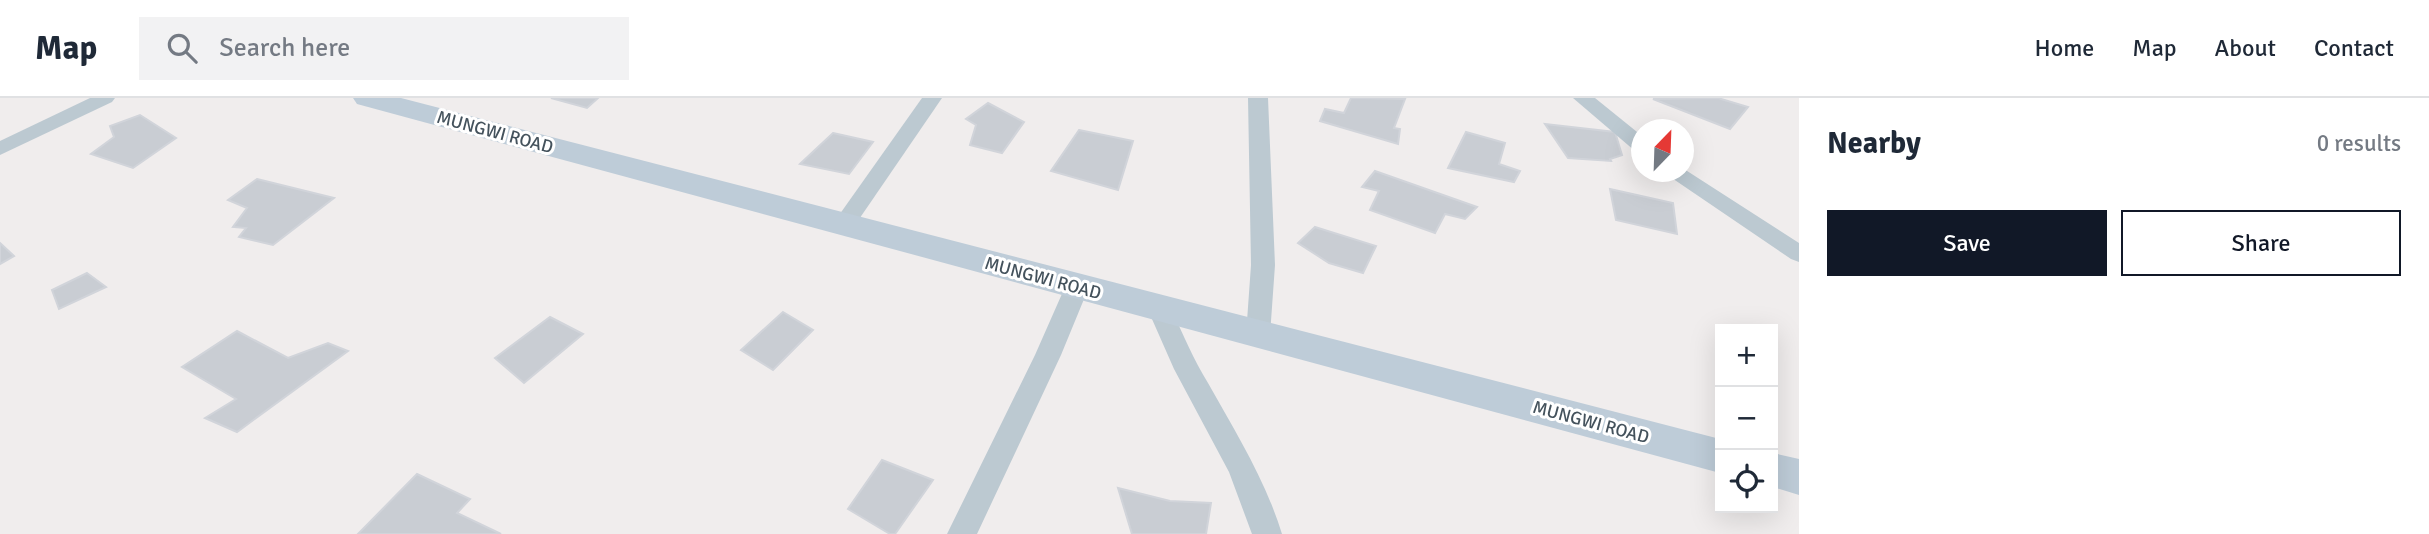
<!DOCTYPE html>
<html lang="en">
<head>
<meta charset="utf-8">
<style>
  :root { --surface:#fff; --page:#f2f2f3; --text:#1f2937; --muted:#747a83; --line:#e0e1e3; --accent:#111827 }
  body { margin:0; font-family:Signika,sans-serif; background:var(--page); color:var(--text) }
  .controls { position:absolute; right:21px; bottom:21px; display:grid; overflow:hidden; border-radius:0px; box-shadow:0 7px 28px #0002 }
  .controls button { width:63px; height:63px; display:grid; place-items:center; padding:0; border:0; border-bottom:2px solid var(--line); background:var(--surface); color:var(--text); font:35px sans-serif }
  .compass { position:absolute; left:1631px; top:21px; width:63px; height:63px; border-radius:50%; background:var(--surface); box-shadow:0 7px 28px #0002; rotate:23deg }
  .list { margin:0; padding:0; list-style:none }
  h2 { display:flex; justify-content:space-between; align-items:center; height:91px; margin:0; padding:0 28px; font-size:30px }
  h2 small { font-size:23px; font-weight:400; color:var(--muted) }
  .actions { display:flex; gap:14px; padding:21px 28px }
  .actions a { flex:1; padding:16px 0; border:2px solid var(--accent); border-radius:0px; text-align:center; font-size:24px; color:var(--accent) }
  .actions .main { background:var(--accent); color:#fff }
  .icon { flex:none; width:38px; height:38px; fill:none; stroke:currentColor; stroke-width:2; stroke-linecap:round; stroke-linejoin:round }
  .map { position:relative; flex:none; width:1799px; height:436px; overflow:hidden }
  header { display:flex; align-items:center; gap:42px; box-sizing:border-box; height:98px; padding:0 35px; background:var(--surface); border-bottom:2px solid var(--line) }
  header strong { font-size:33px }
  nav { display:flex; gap:38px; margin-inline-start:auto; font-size:24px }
  .search { width:490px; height:63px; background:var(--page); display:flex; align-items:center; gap:18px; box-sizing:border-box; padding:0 24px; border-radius:0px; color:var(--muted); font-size:26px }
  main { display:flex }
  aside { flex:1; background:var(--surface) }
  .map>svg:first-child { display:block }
  .building { fill:#c9cdd3; stroke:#d1d4da; stroke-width:2 }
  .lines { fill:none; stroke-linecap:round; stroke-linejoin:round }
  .minor { fill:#bcc9d1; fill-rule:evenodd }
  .secondary { fill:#beccd8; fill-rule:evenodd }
  .labels { text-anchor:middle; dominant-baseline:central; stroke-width:6; stroke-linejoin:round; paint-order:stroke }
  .street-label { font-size:18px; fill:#44525c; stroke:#fff }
</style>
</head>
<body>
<header>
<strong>Map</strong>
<div class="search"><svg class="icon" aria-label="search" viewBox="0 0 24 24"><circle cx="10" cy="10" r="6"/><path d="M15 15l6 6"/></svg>Search here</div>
<nav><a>Home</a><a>Map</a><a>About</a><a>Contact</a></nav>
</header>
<main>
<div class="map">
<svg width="1799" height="436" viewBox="0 0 1799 436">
  <rect width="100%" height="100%" fill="#f0eded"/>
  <g class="building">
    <path d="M551,0H598L587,10Z"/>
    <path d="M1351,0L1405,1L1394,30L1400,31L1398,46L1320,23L1325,11L1344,15Z"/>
    <path d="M1718,0L1748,9L1730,31L1653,1Z"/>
    <path d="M988,5L1024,24L1002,55L970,47L976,27L966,21Z"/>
    <path d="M140,17L176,40L133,70L91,56L114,39L110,28Z"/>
    <path d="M1545,26L1615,34L1622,57L1610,61L1611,63L1568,60Z"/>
    <path d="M1079,32L1133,43L1118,92L1051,73Z"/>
    <path d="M1466,34L1505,45L1499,66L1520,73L1514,84L1448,70Z"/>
    <path d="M833,35L873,44L849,76L800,66Z"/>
    <path d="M1375,73L1477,109L1465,121L1445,116L1435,135L1370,112L1379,93L1362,89Z"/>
    <path d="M257,81L334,100L273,147L239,139L246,130L233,129L247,110L228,102Z"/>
    <path d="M1610,91L1673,105L1677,136L1616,122Z"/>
    <path d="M1315,129L1376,148L1363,175L1329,165L1298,145Z"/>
    <path d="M0,145L14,158L0,166Z"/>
    <path d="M87,175L106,189L59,211L52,192Z"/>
    <path d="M783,214L813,232L773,272L741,252Z"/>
    <path d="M550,219L583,236L524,285L495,260Z"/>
    <path d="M237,233L288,260L328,245L348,253L237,334L205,320L236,301L182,269Z"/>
    <path d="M882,362L933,382L895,436H890L848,411Z"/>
    <path d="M417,376L470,401L457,415L501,436H358Z"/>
    <path d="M1118,390L1170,403L1211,405L1206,436H1132Z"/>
  </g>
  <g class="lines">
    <g class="minor">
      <path d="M90,0H115L112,4L0,57V43Z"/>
      <path d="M922,0H942L853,130L845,132L837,130L834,125L837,120Z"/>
      <path d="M1248,0H1268L1275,167L1270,237L1267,243L1258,246L1249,243L1246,237L1251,167Z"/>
      <path d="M1573,0H1595L1642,38V55L1635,53Z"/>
      <path d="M1684,71L1799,145V164L1791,161L1663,74H1684Z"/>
      <path d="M1077,181L1085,183L1089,189L1061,257L977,436H947L1035,257L1065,189L1069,183Z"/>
      <path d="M1160,203L1169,206L1172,212C1183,237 1194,262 1208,285C1236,335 1265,381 1282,436H1252L1229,374L1174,271L1148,212L1151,206Z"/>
    </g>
    <g class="secondary">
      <path d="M353,0H401L1720,341V375L357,6Z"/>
      <path d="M1773,355L1799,361V397L1773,389Z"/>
    </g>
  </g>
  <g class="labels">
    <g class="street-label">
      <text transform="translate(495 34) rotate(15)">MUNGWI ROAD</text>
      <text transform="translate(1043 180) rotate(15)">MUNGWI ROAD</text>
      <text transform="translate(1591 324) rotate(15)">MUNGWI ROAD</text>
    </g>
  </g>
</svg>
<div class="controls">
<button>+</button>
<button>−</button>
<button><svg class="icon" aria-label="locate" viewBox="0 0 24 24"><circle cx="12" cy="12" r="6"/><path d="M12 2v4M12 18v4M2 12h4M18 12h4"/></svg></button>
</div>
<svg class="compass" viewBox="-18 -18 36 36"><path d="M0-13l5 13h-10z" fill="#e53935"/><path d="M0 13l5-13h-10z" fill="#747a83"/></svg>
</div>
<aside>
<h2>Nearby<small>0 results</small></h2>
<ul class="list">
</ul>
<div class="actions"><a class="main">Save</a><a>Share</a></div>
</aside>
</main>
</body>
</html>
